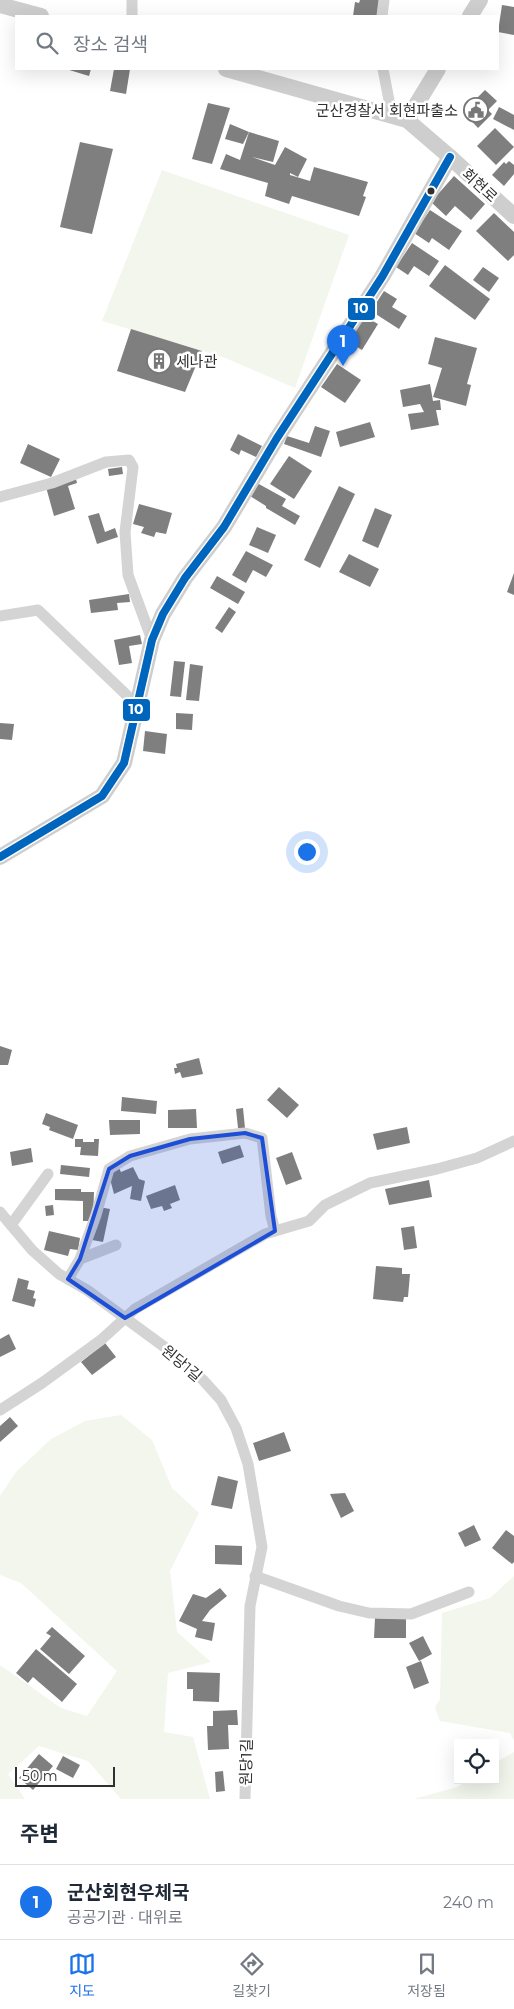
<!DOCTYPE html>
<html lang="ko">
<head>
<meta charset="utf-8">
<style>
  :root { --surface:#fff; --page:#f2f2f3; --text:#1f2937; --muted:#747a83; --line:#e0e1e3; --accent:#1a73e8 }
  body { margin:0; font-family:Montserrat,"Noto Sans KR",sans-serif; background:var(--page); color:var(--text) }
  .controls { position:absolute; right:15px; bottom:15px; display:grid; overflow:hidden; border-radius:0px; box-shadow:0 5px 20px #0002 }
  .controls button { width:45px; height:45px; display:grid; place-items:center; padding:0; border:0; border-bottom:1px solid var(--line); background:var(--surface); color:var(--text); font:25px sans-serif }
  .scale { position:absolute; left:15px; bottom:12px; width:100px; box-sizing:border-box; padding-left:5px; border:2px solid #303030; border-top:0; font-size:14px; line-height:18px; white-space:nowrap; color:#303030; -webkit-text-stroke:4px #fff; paint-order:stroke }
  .you { position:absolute; left:306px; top:851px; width:18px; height:18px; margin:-12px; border:4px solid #fff; border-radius:50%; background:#1a73e8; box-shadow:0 0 0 8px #1a73e833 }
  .badge { display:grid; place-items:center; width:32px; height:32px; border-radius:50%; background:var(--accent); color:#fff; font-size:16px; font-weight:700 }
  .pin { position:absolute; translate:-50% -41px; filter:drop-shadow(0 1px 2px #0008) }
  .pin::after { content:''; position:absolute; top:26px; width:18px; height:15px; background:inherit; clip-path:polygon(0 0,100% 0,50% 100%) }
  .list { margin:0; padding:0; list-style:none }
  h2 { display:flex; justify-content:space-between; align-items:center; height:65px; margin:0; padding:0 20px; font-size:21px }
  h2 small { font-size:16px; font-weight:400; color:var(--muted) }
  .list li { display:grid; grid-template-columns:32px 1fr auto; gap:15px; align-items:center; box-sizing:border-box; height:75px; padding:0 20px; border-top:1px solid var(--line) }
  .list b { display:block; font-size:19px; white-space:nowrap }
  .list p { margin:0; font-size:16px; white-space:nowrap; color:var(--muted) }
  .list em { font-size:16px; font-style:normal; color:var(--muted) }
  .icon { flex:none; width:28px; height:28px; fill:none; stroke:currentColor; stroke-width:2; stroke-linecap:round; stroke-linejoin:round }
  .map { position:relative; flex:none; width:514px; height:1799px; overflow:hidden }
  .search { position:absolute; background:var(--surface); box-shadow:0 5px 20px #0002; left:15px; right:15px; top:15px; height:55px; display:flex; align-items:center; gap:12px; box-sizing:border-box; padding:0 18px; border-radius:0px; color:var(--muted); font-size:19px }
  .sheet { height:140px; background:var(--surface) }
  nav { display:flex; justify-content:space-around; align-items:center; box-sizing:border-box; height:70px; border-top:1px solid var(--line); background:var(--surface); font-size:14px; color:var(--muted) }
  nav a { display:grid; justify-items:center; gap:2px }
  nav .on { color:var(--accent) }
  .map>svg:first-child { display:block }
  .green { fill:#f3f6ec }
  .building { fill:#7f7f7f }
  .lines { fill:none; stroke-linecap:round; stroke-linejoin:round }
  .street { stroke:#d4d4d4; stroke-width:11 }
  .secondary { stroke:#cecece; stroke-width:16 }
  .bus-1-casing { stroke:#fff; stroke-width:11 }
  .bus-1 { stroke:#0065bd; stroke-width:8 }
  .marked { fill:#1d4ed8; fill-opacity:0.2; stroke:#1d4ed8; stroke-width:4; stroke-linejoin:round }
  .bus-dot { fill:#303030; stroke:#fff; stroke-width:2 }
  .labels { text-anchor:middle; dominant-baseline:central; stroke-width:5; stroke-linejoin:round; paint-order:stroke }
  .poi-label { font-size:15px; fill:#303030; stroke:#fff; text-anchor:end }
  .street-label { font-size:15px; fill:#303030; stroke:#fff }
  .line-badge { stroke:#fff; stroke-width:2 }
  .badge-label { font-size:14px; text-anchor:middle; font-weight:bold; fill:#fff }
</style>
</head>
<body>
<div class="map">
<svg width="514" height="1799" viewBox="0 0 514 1799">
  <rect width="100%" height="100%" fill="#fff"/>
  <g class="green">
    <path d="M162,170L349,235L295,388L223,357L102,321Z"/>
    <path d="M121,1415L152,1440L172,1488L199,1513L170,1571L177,1632L211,1662L168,1673L164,1732L193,1737L210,1799H121L88,1761L39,1746L8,1774L25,1799H0V1665L61,1708L87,1716L117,1671L21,1583L0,1575V1496L16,1472L51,1439L85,1421Z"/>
    <path d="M514,1576V1741L510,1733L440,1721L435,1707L440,1699L442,1613L490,1598Z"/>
    <path d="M514,1752V1799H414L457,1787L468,1780H495V1763Z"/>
  </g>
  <g class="building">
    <path d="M360,0H379L377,16H353L355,2L359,3Z"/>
    <path d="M502,5L514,7V35L498,32Z"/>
    <path d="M66,69H91L89,76Z"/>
    <path d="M114,69H130L126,94L110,91Z"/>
    <path d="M485,90L497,101L488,110L492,114L478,128L463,112Z"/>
    <path d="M208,103L230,108L212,164L192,159Z"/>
    <path d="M499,107L514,115V130L493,119Z"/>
    <path d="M230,124L249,132L243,144L225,139Z"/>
    <path d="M495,128L514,147L496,165L477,146Z"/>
    <path d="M249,132L279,141L273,162L252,157L275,165L285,147L307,159L298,177L290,173V175L310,181L314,167L368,182L363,196L366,197L359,216L292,196L289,204L265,196L268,183L220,169L226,154L240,160Z"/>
    <path d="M80,142L113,149L92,234L60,227Z"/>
    <path d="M509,161L514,165V174L504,186L492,175L504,162L506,164Z"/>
    <path d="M454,176L485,204L471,220L455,206L446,216L431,202Z"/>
    <path d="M430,210L462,231L449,250L432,238L429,243L414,233Z"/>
    <path d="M494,213L514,232V255L508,261L476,231Z"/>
    <path d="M412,243L439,261L429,276L414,266L408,275L396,267Z"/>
    <path d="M445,265L490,299L475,320L429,286Z"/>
    <path d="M483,267L499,278L489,292L473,280Z"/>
    <path d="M384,291L397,299L392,307L407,316L399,329L371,311Z"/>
    <path d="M364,316L378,324L362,350L349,342Z"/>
    <path d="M131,329L202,351L185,392L117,371Z"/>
    <path d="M435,337L477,348L467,384L471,385L466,406L433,397L442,368L428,364Z"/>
    <path d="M337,364L361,380L345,403L321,387Z"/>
    <path d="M430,384L433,401L440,400L441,410H436L439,425L411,430L408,414L424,412L420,404L403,407L400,390Z"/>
    <path d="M370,422L375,437L340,447L336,432Z"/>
    <path d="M315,426L330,431L321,457L284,444L287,436L309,443Z"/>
    <path d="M238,434L262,446L256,457L241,450L239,455L230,450Z"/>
    <path d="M28,444L60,459L51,477L20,463Z"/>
    <path d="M289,456L312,471L294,499L270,484Z"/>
    <path d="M122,467L123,474L109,476L108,469Z"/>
    <path d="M75,475L77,483L68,486L75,509L54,516L46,487Z"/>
    <path d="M257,483L286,499L282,506L300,516L295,525L266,508V506L250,496Z"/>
    <path d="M339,486L355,494L320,568L304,560Z"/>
    <path d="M139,504L172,513L166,534L156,532L154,537L141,533L144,527L133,524Z"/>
    <path d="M375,508L392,515L378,548L362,541Z"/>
    <path d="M99,513L105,532L115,528L118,537L97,544L88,516Z"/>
    <path d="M257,527L276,535L268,553L249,545Z"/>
    <path d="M246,551L273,565L266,577L253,570L246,583L232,575Z"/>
    <path d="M349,554L379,569L370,587L339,572Z"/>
    <path d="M514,573V595L507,592Z"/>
    <path d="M217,576L245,592L238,604L210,588Z"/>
    <path d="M129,594L130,602L117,603L118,610L91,613L89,600Z"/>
    <path d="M229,607L236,612L222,633L215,628Z"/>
    <path d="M140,635L142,644L129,646L132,663L119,665L114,640Z"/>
    <path d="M174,661L185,662L181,697L170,696Z"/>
    <path d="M190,664L203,666L199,701L186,700Z"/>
    <path d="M176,713L193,714L192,730L176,729Z"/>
    <path d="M0,723L14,724L12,740L0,739Z"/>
    <path d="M145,731L167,734L165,754L143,751Z"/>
    <path d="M0,1046L12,1050L8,1065H0Z"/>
    <path d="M199,1058L203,1074L182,1078L180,1072L175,1074L174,1068H177L176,1064Z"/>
    <path d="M279,1087L299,1105L287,1118L267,1100Z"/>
    <path d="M122,1097L157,1101L156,1114L121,1111Z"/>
    <path d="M243,1108L245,1128H238L236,1109Z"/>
    <path d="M196,1109L197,1128H168V1110Z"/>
    <path d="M46,1113L78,1125L73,1139L49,1130L50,1127L42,1124Z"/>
    <path d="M109,1120H140V1134L110,1135Z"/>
    <path d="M407,1127L410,1143L377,1150L373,1134Z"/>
    <path d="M75,1139H83V1142H94V1139H99L98,1156L80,1155L81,1147H75Z"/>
    <path d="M240,1145L244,1157L222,1164L218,1152Z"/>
    <path d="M31,1148L33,1162L12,1166L10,1152Z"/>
    <path d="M292,1152L302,1179L286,1185L276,1158Z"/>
    <path d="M61,1165L90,1168L89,1177L60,1174Z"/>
    <path d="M118,1166L121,1172L133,1167L139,1179L145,1181L141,1201L130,1199L132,1186L114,1194L109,1175Z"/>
    <path d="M429,1180L432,1197L389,1205L385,1189Z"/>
    <path d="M175,1185L180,1200L170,1204L172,1208L164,1211L162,1206L151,1209L146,1196Z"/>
    <path d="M55,1189H81V1192H94L93,1221H83V1201L55,1200Z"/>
    <path d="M53,1205L54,1215L46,1216L45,1206Z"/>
    <path d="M99,1207L110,1209L103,1242L92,1240Z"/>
    <path d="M414,1226L417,1248L404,1250L401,1228Z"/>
    <path d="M49,1231L80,1238L78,1250L70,1249L68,1256L44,1250Z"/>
    <path d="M376,1266L402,1268V1274H410L408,1297H404L403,1302L373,1299Z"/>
    <path d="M18,1278L29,1281L27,1289L35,1291L33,1298L36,1299L34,1307L12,1301Z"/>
    <path d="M9,1334L16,1349L0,1357V1339Z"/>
    <path d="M105,1343L116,1357L92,1375L81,1362Z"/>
    <path d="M10,1417L18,1426L0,1442V1426Z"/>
    <path d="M284,1432L291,1451L259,1461L253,1443Z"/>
    <path d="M218,1476L238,1481L232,1509L211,1505Z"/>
    <path d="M345,1493L354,1511L341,1518L330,1494Z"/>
    <path d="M474,1525L481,1540L465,1547L458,1533Z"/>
    <path d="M506,1530L514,1536V1562L512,1564L492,1548Z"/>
    <path d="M215,1545L242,1546V1565L215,1564Z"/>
    <path d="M220,1588L227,1596L210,1610L202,1621L215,1623L212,1641L195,1637L197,1629L179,1621L193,1594L206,1598Z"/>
    <path d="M375,1618L406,1619V1638H374Z"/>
    <path d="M52,1627L85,1656L69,1674L40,1649L51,1636L46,1633Z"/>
    <path d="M423,1636L432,1654L419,1661L409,1643Z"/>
    <path d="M36,1649L77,1684L62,1702L33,1677L28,1683L16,1673Z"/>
    <path d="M421,1661L429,1683L414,1689L406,1667Z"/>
    <path d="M187,1672L220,1673L219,1702L193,1701V1689H187Z"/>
    <path d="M237,1710L238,1725H228L229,1749L208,1750L207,1726H213V1711Z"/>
    <path d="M39,1754L53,1766L33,1790L19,1778Z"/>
    <path d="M63,1756L80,1765L73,1778L56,1769Z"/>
    <path d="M223,1771L225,1791L216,1792L215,1772Z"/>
  </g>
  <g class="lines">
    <g class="street">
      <path d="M132,16V0"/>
      <path d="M382,16L384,0"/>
      <path d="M383,69L392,116"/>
      <path d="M0,497L52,483L106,462L129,460L133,467L125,532L128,575L152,640"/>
      <path d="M0,616L38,610L138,706"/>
      <path d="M0,1212L32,1250L59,1274L87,1290L174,1354L203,1380L221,1400L236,1428L248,1464L262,1547L250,1606L245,1799"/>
      <path d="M11,1225L48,1174"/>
      <path d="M80,1259L96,1215L109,1169L130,1156L190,1139L245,1133L262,1138L271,1216L275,1231"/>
      <path d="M68,1279L80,1259L116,1245"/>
      <path d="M0,1410L42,1383L101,1340L135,1309L265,1234L309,1221L325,1205L370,1183L437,1169L477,1158L514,1141"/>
      <path d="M255,1576L339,1606L369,1613L411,1614L469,1592"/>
    </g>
    <g class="secondary">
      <path d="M0,5L41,16"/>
      <path d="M470,16L480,0"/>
      <path d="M226,69L407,120L450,157L514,216"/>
      <path d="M407,120L438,69"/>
      <path d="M0,857L102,796L124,763L152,640L163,614L185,578L224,527L277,438L382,277L450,157"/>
    </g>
    <defs>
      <path id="bus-1" d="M0,857L102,796L124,763L152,640L163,614L185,578L224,527L277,438L382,277L450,157"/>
    </defs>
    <use href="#bus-1" class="bus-1-casing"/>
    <use href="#bus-1" class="bus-1"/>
  </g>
  <path class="marked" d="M245,1133L262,1138L275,1231L125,1318L68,1279L80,1259L109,1169L130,1156L190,1139Z"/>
  <defs>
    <symbol id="civic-ring" viewBox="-11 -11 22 22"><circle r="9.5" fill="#fff" stroke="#787878" stroke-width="1.5"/><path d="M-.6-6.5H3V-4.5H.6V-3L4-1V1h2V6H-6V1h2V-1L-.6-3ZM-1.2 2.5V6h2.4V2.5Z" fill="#787878"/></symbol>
    <symbol id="building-ring" viewBox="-11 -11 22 22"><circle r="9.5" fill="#fff" stroke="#787878" stroke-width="1.5"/><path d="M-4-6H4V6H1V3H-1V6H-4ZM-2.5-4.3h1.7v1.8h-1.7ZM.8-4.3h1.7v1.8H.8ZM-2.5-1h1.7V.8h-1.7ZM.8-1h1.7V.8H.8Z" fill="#787878"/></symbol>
  </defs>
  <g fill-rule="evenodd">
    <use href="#civic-ring" x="462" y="96" width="28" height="28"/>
    <use href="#building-ring" x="145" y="347" width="28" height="28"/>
  </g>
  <circle class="bus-dot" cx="431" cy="191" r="4.5"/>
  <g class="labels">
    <g class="poi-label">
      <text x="458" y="110">군산경찰서 회현파출소</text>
      <text x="176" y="361" text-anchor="start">세나관</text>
    </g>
    <g class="street-label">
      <text transform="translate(480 185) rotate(43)">회현로</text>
      <text transform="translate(182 1363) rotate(40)">원당1길</text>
      <text transform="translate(246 1762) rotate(-89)">원당1길</text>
    </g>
  </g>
  <g class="line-badge">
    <rect x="347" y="297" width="29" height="24" rx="5" fill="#0065bd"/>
    <rect x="122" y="698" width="29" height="24" rx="5" fill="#0065bd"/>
  </g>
  <g class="badge-label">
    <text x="361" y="313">10</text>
    <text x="136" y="714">10</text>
  </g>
</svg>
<div class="controls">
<button><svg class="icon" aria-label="locate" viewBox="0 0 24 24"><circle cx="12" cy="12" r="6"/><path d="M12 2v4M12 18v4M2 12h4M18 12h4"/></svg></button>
</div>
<div class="scale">50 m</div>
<div class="you"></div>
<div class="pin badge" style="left:343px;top:366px">1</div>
<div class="search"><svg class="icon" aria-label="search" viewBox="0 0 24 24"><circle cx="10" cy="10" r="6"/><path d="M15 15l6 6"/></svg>장소 검색</div>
</div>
<section class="sheet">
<h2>주변<small></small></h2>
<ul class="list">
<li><span class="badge">1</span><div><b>군산회현우체국</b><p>공공기관 · 대위로</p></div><em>240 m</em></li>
</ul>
</section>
<nav>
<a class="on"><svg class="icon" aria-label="map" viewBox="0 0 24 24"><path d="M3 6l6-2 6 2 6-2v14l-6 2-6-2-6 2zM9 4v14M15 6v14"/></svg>지도</a>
<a><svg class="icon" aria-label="directions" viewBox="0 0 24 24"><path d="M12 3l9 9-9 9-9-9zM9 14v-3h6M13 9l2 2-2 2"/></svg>길찾기</a>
<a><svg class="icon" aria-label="saved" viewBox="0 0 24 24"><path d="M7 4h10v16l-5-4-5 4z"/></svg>저장됨</a>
</nav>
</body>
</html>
